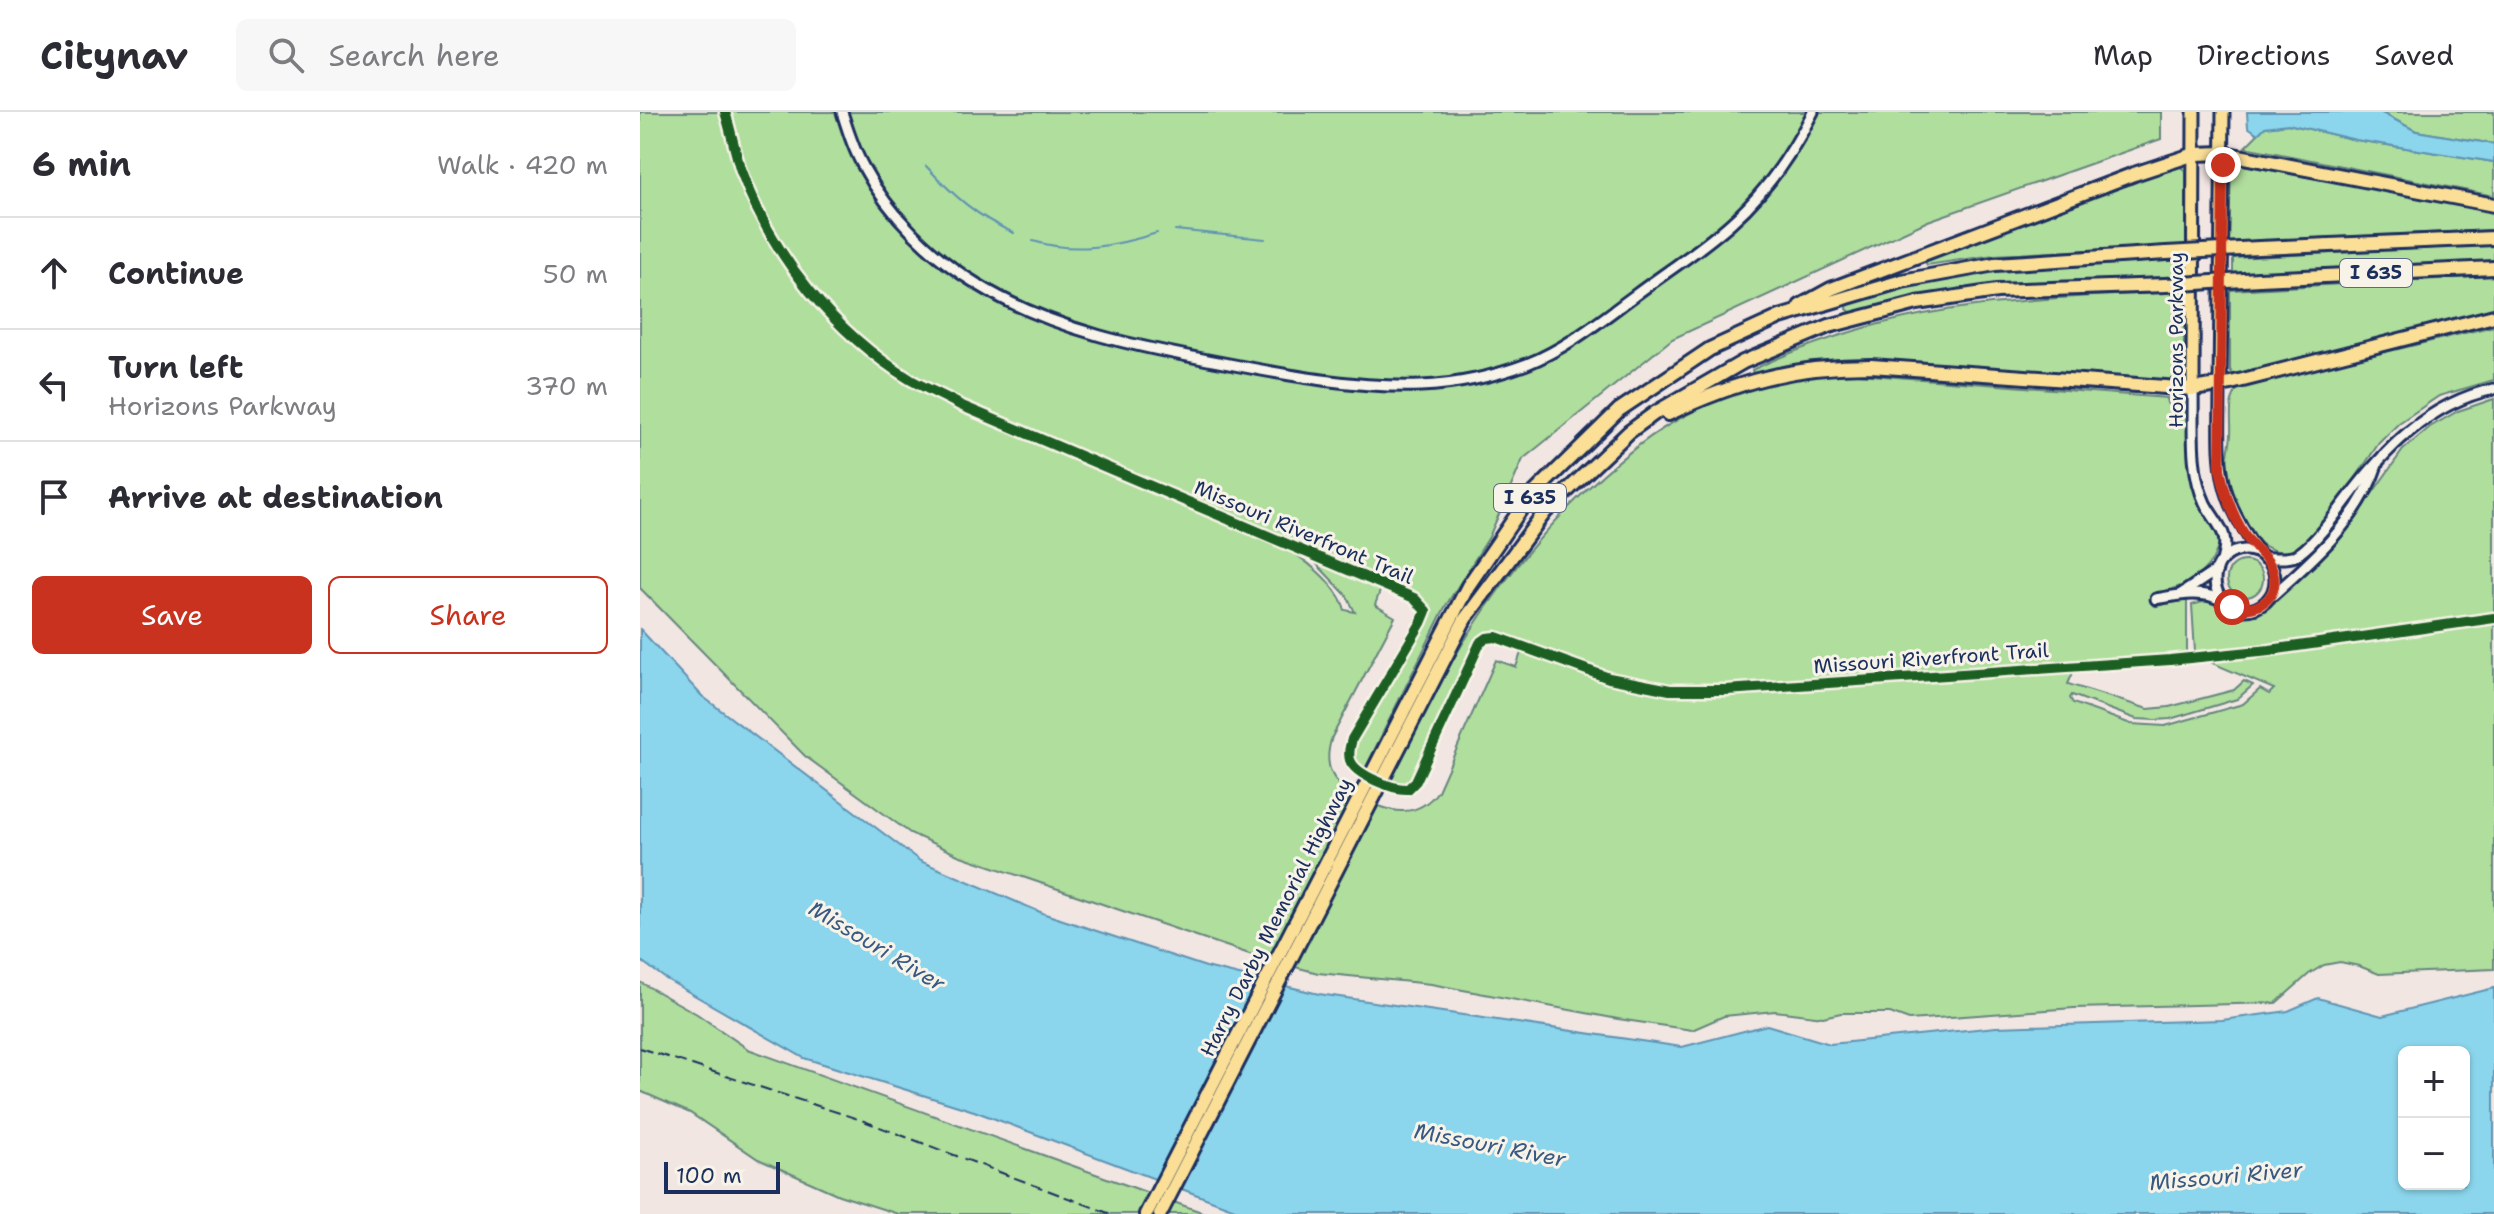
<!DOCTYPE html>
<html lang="en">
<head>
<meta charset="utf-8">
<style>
  :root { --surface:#fff; --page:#f7f7f7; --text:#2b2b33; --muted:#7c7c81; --line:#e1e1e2; --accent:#c8321e }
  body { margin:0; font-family:"Shantell Sans",sans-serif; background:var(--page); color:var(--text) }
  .controls { position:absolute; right:24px; bottom:24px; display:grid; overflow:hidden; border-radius:12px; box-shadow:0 2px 6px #0004 }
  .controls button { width:72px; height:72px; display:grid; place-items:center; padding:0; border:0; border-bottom:2px solid var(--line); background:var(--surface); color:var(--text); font:40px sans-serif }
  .scale { position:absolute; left:24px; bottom:20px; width:116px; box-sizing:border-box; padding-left:8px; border:4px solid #1b2f5e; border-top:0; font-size:22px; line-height:28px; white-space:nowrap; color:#1b2f5e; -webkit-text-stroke:6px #f7f3e8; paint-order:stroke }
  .stop { position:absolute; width:24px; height:24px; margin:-18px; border:6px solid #c8321e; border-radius:50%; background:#fff }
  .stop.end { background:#c8321e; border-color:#fff; box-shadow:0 2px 8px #0008 }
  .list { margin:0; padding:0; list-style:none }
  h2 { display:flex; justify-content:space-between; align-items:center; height:104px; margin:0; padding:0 32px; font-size:34px }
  h2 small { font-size:26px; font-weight:400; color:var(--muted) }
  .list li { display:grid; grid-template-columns:52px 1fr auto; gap:24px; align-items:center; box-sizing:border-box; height:112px; padding:0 32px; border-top:2px solid var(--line) }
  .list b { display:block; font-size:30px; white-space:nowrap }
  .list p { margin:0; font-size:26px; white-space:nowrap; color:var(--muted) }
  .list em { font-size:26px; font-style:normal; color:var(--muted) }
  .actions { display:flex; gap:16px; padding:24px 32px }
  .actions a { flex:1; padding:18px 0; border:2px solid var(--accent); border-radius:12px; text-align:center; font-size:28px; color:var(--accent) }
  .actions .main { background:var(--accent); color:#fff }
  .icon { flex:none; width:44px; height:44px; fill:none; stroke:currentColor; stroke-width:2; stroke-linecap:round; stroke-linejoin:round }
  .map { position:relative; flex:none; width:1854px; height:1102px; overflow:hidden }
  header { display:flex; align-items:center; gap:48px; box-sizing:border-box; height:112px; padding:0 40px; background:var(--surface); border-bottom:2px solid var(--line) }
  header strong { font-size:38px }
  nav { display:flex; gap:44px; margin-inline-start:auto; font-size:28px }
  .search { width:560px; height:72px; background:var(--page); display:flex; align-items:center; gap:20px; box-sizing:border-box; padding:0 28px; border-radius:12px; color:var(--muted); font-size:30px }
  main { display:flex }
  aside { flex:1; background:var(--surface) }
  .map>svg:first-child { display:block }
  .green { fill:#b0de9d; stroke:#66867e; stroke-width:2 }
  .water { fill:#8bd6ec; stroke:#5e93b3; stroke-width:2; fill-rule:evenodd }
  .pier { fill:#f2e6e3 }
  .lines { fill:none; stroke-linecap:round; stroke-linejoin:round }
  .stream { stroke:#5e93b3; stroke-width:2 }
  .minor-casing { stroke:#1b2f5e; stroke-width:15 }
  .major-casing { stroke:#1b2f5e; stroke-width:17 }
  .highway-casing { stroke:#1b2f5e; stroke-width:18 }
  .minor { stroke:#f7f3e8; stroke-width:9 }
  .major { stroke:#fbdf96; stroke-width:11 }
  .highway { stroke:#fbdf96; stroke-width:12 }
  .rail { stroke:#1b2f5e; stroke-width:2; stroke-dasharray:12 6; stroke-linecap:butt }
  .highway-bridge-casing { stroke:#1b2f5e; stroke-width:18; stroke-linecap:butt }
  .highway-bridge { stroke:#fbdf96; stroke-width:12 }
  .cycleway-casing { stroke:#f7f3e8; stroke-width:15 }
  .cycleway { stroke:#1b5e20; stroke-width:10 }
  .route { stroke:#c8321e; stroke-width:10 }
  .labels { text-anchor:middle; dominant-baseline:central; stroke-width:6; stroke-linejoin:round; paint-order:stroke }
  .shield { fill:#f7f3e8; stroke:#5d6a87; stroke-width:2 }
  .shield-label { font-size:18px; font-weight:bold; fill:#1b2f5e }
  .street-label { font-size:20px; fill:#1b2f5e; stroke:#f7f3e8 }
  .water-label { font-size:22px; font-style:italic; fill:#375982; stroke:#f7f3e8 }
</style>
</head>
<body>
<header>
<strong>Citynav</strong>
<div class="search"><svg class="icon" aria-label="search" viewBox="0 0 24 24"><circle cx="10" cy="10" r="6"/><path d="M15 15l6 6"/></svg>Search here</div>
<nav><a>Map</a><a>Directions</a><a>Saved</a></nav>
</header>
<main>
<aside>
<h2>6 min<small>Walk · 420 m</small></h2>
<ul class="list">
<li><svg class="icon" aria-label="ahead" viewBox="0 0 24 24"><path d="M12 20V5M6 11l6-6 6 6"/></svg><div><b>Continue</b></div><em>50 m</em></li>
<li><svg class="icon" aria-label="left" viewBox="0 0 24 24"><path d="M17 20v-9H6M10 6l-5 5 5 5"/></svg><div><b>Turn left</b><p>Horizons Parkway</p></div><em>370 m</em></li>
<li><svg class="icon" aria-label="arrive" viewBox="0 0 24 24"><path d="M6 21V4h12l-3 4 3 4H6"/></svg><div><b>Arrive at destination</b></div></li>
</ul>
<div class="actions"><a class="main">Save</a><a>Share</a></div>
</aside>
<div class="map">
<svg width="1854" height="1102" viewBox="0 0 1854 1102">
  <rect width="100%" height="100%" fill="#f2e6e3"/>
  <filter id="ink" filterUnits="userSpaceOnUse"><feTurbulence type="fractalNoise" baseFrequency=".0125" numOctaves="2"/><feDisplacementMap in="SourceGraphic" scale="16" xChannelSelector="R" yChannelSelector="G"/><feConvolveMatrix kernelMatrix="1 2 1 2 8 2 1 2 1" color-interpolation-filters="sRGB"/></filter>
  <g filter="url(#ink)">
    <g class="green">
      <path d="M0,0H1521V27L1288,109L1032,227L883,347L849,425L805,495L725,657L713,649L714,633L788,503V495L779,486L679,444L664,426L640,427L638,432C662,444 698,472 705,498L715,500L707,484L671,446L741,476L735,493L755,505L692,625C688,637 686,650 692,662C697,673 710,680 720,686C749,700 776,709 798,679L856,548L876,555L884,532L854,521L840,525L774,667L762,674L750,670C776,620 799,568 830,520C881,439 971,338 1058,297C1105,274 1153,264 1205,261L1527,286L1528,293L1531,294L1537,288L1548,303L1551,359L1556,383L1566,405L1578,421L1580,431L1572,449L1553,470L1514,483L1516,494L1547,488V540L1542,542L1438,549L1428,572L1508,597L1529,595L1594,578L1604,569L1613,573L1597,587L1530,607L1516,608L1496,607L1432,583L1430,586L1433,591L1491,612L1525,614L1603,592L1620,577L1629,582L1634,577L1565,548L1555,540L1552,493L1563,490L1564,486L1599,503L1617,502L1629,496L1705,420L1763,338L1790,315L1818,299L1854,287V857L1739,862L1719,854L1700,850L1684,853L1669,862L1636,891L1434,896L1269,908L1250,901H1201L1183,905L1135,899L1084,904L1052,918L978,907L791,872L678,861L621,846L318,743L270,721L165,644L0,476Z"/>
      <path d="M1740,0H1854V32L1776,19Z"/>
      <path d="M1648,12L1716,28L1854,50V84L1605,35L1625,15Z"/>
      <path d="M1591,51L1854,99V118L1589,130Z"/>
      <path d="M1539,54L1546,59V133L1354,143L1287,153L1285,149Z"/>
      <path d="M1854,133V149L1593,162V146Z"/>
      <path d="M1541,148V164L1378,173L1213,202L1207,197L1208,190L1261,173L1350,159Z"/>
      <path d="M1854,164V199L1597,262H1592L1590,257V178Z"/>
      <path d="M1544,180V265L1537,269L1202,247L1167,250L1113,261L1112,258C1258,188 1387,187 1544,180Z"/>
      <path d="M1854,214V268L1799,284L1759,311L1739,331L1695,397L1660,435C1622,457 1590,397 1586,366C1585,352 1590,336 1591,323C1592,305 1587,290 1599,275Z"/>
      <circle cx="1605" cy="467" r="18"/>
      <path d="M0,870L57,902L108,937L567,1102H258L199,1083L118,1047L50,1001L0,979Z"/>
    </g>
    <g class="water">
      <path d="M1607,0H1740L1776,19L1854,32V50L1716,28L1648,12L1625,15L1618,22L1608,15Z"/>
      <path d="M0,517L62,584L280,749L405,802L566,855L679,882L1042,935L1127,913L1190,932L1356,915L1582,908L1648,899L1678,886L1742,904L1854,876V1102H608L334,999L164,946L26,867L0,848ZM1764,940H1824V1072H1764Z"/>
    </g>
    <path class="pier" d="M619,864L647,870L539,1081L513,1071Z"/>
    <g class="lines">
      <g class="stream">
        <path d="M286,54C313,83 337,105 374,121"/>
        <path d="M535,118L625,127"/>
        <path d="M393,129C436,142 475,134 517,121"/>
      </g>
      <defs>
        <g id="minor">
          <path d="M202,0C208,19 214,39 224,56C249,103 292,145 337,172C413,219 503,236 589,252C652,264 716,276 781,274C815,273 855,264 887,252C927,236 960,209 994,184C1026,160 1061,138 1091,111C1125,81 1153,40 1173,0"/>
          <path d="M1580,273C1580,347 1573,379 1620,442"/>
          <path d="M1553,277C1554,314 1549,357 1565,391C1577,414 1591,419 1582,449"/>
          <circle cx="1605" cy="468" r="30"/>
          <path d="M1624,446C1634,445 1645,448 1655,444C1671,436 1694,405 1705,390C1744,338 1788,291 1854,277"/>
          <path d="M1541,482L1577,458"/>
          <path d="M1633,483C1674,447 1720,406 1737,353"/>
          <path d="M1516,487C1538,483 1562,477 1583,489"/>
        </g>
        <g id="major">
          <path d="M1580,273L1583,0"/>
          <path d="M1553,277L1554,0"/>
        </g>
        <g id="highway">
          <path d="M1619,136L1854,126"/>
          <path d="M1619,167L1854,156"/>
          <path d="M1160,194L1191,177L1494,62L1555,42L1583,41L1854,93"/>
          <path d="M1028,302C1098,269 1153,254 1231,254L1553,277L1591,271L1854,204"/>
          <path d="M506,1102L828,474L887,388L979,298L1070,237L1140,205L1262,169L1355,152L1526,141"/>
          <path d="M520,1102L825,507L905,400L989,320L1015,301L1103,250L1189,214L1277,191L1357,179L1526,173"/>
        </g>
      </defs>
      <use href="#minor" class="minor-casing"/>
      <use href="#major" class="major-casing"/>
      <use href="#highway" class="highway-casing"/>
      <use href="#minor" class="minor"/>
      <use href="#major" class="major"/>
      <use href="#highway" class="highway"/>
      <path class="rail" d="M0,936L221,1008L471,1102"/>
      <defs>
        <g id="highway-bridge">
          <path d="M1526,141L1619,136"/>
          <path d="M1526,173L1619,167"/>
        </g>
      </defs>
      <use href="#highway-bridge" class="highway-bridge-casing"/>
      <use href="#highway-bridge" class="highway-bridge"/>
      <defs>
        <path id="cycleway" d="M85,0C91,19 95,40 101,59C132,144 194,221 271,268C287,277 304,284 320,293L774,486L786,499L781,511L712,627C710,634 708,641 710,648C715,663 754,678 768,677L776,669L840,531L847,526L856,525L969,566L1030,578H1086L1530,548L1630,538L1854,506"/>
      </defs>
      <use href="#cycleway" class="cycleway-casing"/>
      <use href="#cycleway" class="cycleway"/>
    </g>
  </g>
  <g class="lines" filter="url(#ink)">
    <path class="route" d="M1583,53L1580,357C1585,382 1592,404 1607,426C1615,437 1630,447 1633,460C1641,487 1615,502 1592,495"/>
  </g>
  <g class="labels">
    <g class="shield">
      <rect x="1700" y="147" width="72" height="28" rx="6"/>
      <rect x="854" y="372" width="72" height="28" rx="6"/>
    </g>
    <g class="shield-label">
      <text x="1736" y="161">I 635</text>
      <text x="890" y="386">I 635</text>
    </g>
    <g class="street-label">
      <text transform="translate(1536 228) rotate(-90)">Horizons Parkway</text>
      <text transform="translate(664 420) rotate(23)">Missouri Riverfront Trail</text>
      <text transform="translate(1291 546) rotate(-4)">Missouri Riverfront Trail</text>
      <text transform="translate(636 805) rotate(-63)">Harry Darby Memorial Highway</text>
    </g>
    <g class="water-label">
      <text transform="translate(237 834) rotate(31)">Missouri River</text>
      <text transform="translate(850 1033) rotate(11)">Missouri River</text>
      <text transform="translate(1586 1064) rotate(-5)">Missouri River</text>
    </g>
  </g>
</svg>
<div class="controls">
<button>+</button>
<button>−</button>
</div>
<div class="scale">100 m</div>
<div class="stop" style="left:1592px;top:495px"></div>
<div class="stop end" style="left:1583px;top:53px"></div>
</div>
</main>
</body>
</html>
